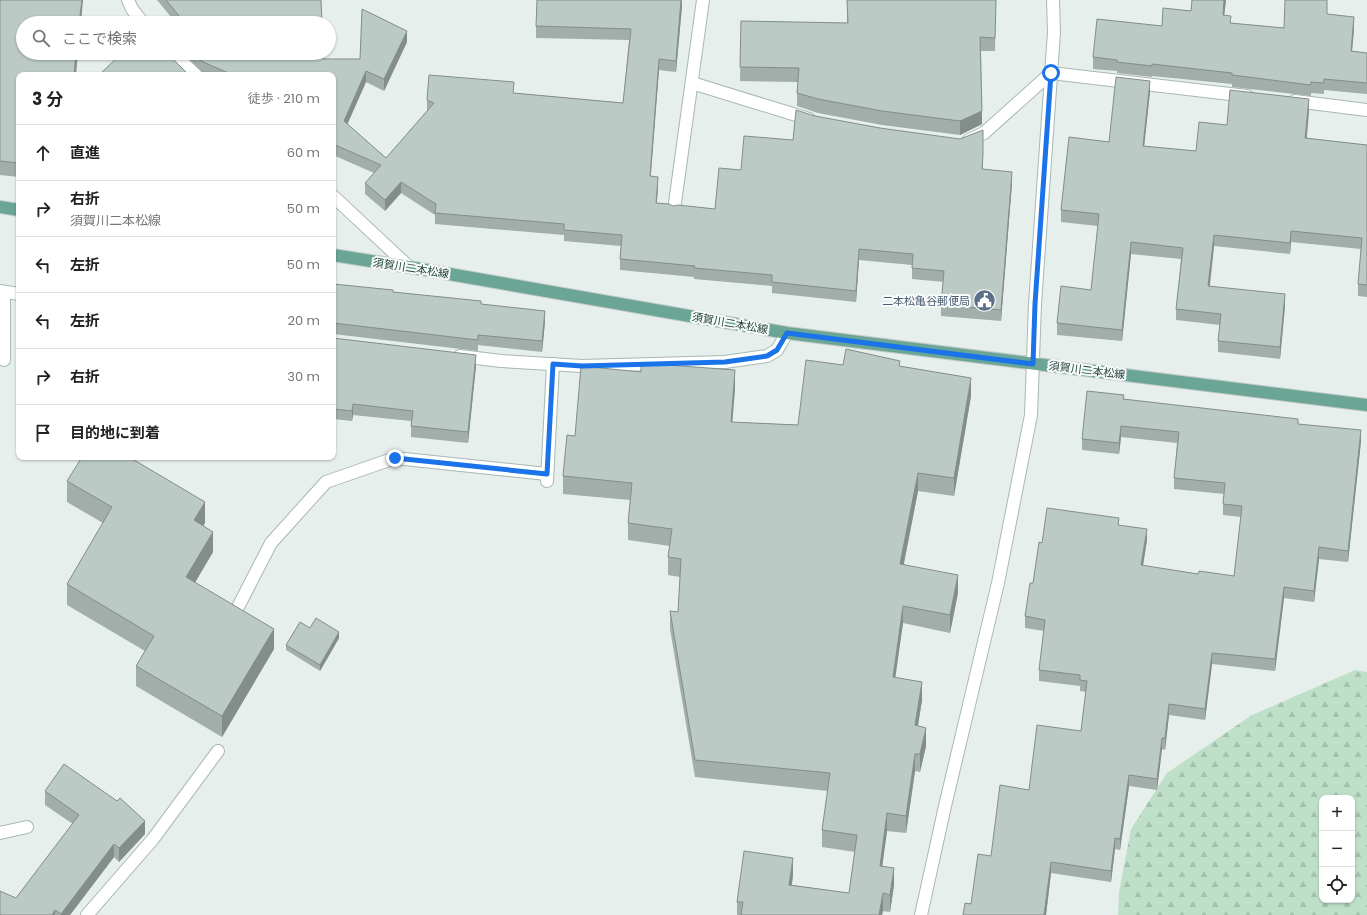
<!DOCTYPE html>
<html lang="ja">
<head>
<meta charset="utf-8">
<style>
  :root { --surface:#fff; --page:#f6f6f6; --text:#222; --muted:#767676; --line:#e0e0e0 }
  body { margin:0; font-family:Poppins,"Noto Sans JP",sans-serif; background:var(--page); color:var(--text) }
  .controls { position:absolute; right:12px; bottom:12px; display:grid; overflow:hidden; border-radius:8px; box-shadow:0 1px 3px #0004 }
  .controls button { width:36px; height:36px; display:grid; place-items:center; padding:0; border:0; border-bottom:1px solid var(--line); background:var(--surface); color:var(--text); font:20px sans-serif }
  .stop { position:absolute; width:12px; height:12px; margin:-9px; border:3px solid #1a73e8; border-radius:50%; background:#fff }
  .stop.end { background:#1a73e8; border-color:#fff; box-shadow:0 1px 4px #0008 }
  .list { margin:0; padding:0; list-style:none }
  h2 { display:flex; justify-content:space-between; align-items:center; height:52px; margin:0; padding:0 16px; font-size:17px }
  h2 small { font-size:13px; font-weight:400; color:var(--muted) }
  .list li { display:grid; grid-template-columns:26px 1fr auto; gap:12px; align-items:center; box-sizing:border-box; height:56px; padding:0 16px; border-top:1px solid var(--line) }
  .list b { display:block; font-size:15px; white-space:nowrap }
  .list p { margin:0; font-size:13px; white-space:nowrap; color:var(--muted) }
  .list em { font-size:13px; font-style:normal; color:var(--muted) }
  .icon { flex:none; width:22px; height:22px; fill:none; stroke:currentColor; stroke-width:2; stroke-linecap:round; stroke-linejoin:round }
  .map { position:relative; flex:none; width:1367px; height:915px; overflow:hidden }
  .search { position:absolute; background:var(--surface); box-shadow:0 1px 3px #0004; left:16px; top:16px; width:320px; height:44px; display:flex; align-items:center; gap:10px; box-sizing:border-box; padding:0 14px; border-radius:22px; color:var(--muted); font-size:15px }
  .panel { position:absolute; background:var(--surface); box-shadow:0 1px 3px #0004; left:16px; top:72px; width:320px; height:388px; border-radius:8px }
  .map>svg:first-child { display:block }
  .forest { fill:url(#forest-firs); fill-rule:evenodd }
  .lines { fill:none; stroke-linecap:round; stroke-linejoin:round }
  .minor-casing { stroke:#a8b8b2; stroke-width:14 }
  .major-casing { stroke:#c2cac8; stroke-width:14 }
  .minor { stroke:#fff; stroke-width:12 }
  .major { stroke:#6aa596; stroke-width:12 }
  .wall { fill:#a1aea9 }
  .shaded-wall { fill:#838d89 }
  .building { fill:#bbcac4; stroke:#838d89 }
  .route { stroke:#1a73e8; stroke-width:5 }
  .labels { text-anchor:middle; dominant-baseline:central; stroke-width:4; stroke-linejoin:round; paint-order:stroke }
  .street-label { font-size:11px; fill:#24423a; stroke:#f7fbf9 }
  .service-label { font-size:11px; fill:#4e5e75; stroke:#f7fbf9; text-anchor:end }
</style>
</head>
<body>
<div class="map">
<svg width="1367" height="915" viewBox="0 0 1367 915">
  <defs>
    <pattern id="forest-firs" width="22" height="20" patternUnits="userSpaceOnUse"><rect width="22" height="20" fill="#bfe0c8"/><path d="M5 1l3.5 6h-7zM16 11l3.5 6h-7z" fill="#a4c1ad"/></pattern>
  </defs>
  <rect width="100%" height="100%" fill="#e6efeb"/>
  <path class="forest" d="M1355,670L1367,672V915H1118L1119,892L1131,829L1167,773L1252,715ZM1322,798H1352V900H1322Z"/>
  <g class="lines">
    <defs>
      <g id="minor">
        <path d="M128,0L132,9L143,23"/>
        <path d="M172,53L196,75"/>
        <path d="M692,83L809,119"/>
        <path d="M1295,101L1367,110"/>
        <path d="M969,140L984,133L1051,73L1247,96"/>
        <path d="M333,196L409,267"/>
        <path d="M674,210L703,0"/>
        <path d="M0,291L19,294"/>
        <path d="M460,356L501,361L582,366L725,362L767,356L777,350L787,333"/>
        <path d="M4,360V292"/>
        <path d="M547,481L553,364"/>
        <path d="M237,609L271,543L326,482L395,458L547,474"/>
        <path d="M0,833L27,827"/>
        <path d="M87,915L153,839L218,751"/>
        <path d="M921,915L945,806L998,583L1031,415L1035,304L1054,32L1053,0"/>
      </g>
      <g id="major">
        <path d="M0,207L19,210"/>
        <path d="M333,255L409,267L787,333L1367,405"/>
      </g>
    </defs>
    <use href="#minor" class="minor-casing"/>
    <use href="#major" class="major-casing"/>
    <use href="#minor" class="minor"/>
    <use href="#major" class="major"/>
  </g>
  <g class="wall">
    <path d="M0,0L19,75V177L0,175Z"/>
    <path d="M157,0H321L322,23H176Z"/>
    <path d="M682,0V6L676,72L659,70L650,176L658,188L656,203L673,206L715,209L741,170L983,165V169L1012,183L1001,321L941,316V305L944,282L912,279V265L859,260L856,302L772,293V286L694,279V277L620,270V259L621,246L564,241V235L435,224V215L401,193L385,211L365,194V183L374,173L333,155V75H208L203,73L183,53H323V59H360L407,42L384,91L366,82L347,124L386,158L427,111V100L514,93L623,103L629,40L536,38V26Z"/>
    <path d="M847,0H996L995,51H981L982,124L960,135L882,125L818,113L797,106V93L798,82L740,81L741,21L847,23Z"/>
    <path d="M1192,0H1226L1224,15L1231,23L1284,28L1327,15L1354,29L1352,51L1367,53V94L1324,90V94L1311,93V96L1232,87V84L1152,76V77L1117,73V71L1093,69V57L1162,26L1191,11Z"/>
    <path d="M1150,92L1144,146L1196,151L1227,125L1309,111L1307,138L1367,145V297L1358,296V284L1361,249L1291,242L1290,254L1214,246L1210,286L1285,306L1280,359L1218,352V341L1220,325L1176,320V309L1181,259L1131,254L1122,341L1057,335V323L1091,290L1098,226L1061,222V210L1109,142Z"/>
    <path d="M333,284L481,304L545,322L542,352L478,345V351L333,334Z"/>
    <path d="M333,338L476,366L468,443L411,437V421L353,415L352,421L333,419Z"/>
    <path d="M843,365L900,367L971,396L954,496L918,491L904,564L958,593L950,633L903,623L895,677L922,700L918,726L926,746L920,772L915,771L906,833L887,831L882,866L894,885L890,912L883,911L882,915H737V902L793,875L792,885L849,893L855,852L822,847V830L828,791L695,777L670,629V611L678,612L680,577L668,575V557L670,546L628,540V523L630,500L563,494V476L575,436L735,388L732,422L798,425Z"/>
    <path d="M1124,399L1298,424L1361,441L1348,562L1319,559L1314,602L1284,598L1275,671L1212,664L1205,720L1169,715L1165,750L1162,749L1157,790L1129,786L1120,850L1115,849L1111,882L1051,873L1046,915H963L971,904L991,856L1029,790L1081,731L1086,692L1080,691V686L1039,681V670L1044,631L1025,628V616L1042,543L1119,525L1147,540L1143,566L1198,574L1234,576L1241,517L1223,515V504L1224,494L1174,489V478L1177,443L1121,437L1119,454L1082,450V439Z"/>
    <path d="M67,481L205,523L203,526L213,552L195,582L274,649L222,737L136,686V666L145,651L67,605V584L103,523L67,502Z"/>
    <path d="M310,628L339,638L320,671L286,650V645Z"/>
    <path d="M45,791L145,834L119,862L114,857L70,915H0L16,898L73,824L45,805Z"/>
  </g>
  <g class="shaded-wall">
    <path d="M82,0H83L81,23H79Z"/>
    <path d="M681,0L682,6L676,72V61Z"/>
    <path d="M1224,0H1226L1223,26V15Z"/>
    <path d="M1354,17V29L1351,62V51Z"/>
    <path d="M407,31V42L384,91V79Z"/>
    <path d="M76,53H78L76,75H74Z"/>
    <path d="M659,59V70L650,187V176Z"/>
    <path d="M366,71V82L344,132V121Z"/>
    <path d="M1150,81V92L1143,157V146Z"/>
    <path d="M1309,99V111L1305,150V138Z"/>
    <path d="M982,111V124L960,135V121Z"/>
    <path d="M1012,172V183L1001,321V310Z"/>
    <path d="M658,177V188L656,214V203Z"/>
    <path d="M401,182V193L385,211V200Z"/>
    <path d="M1291,231V242L1290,254V243Z"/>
    <path d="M1214,235V246L1208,298V286Z"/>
    <path d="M1131,242V254L1122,341V330Z"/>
    <path d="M859,249V260L856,302V291Z"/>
    <path d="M1285,294V306L1280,359V347Z"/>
    <path d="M545,311V322L542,352V341Z"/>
    <path d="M476,355V366L468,443V432Z"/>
    <path d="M735,370V388L731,440V422Z"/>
    <path d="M971,378V396L954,496V478Z"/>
    <path d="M353,404V415L352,421V411Z"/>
    <path d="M1121,426V437L1119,454V443Z"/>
    <path d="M1361,430V441L1348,562V551Z"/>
    <path d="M918,473V491L900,582V564Z"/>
    <path d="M205,502V523L194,541V520Z"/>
    <path d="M1147,529V540L1141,577V565Z"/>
    <path d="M213,532V552L186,598V577Z"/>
    <path d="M1319,547V559L1314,602V591Z"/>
    <path d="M958,575V593L950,633V615Z"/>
    <path d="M1284,587V598L1275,671V659Z"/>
    <path d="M903,606V623L893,694V677Z"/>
    <path d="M274,629V649L222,737V716Z"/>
    <path d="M339,632V638L320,671V665Z"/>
    <path d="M1212,653V664L1205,720V709Z"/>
    <path d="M922,682V700L915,743V725Z"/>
    <path d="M1169,704V715L1165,750V738Z"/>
    <path d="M926,728V746L920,772V754Z"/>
    <path d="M1162,738V749L1157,790V779Z"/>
    <path d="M915,754V771L906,833V816Z"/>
    <path d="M1129,775V786L1120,850V839Z"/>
    <path d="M887,813V831L880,883V866Z"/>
    <path d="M145,821V834L119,862V848Z"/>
    <path d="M1115,838V849L1111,882V871Z"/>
    <path d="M114,844V857L70,915H61V914Z"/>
    <path d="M793,858V875L789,903V885Z"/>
    <path d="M1051,862V873L1046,915H1044Z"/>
    <path d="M894,868V885L890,912V895Z"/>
    <path d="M883,893V911L882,915H879Z"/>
    <path d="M55,910V915H52Z"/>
  </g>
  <g class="building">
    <path d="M0,0H82L79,23H23V53H76L74,75H19V163L0,161Z"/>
    <path d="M166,0H321L322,23H183L184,22Z"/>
    <path d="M537,0H681L676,61L659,59L650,176L658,177L656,203L669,204L673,206L678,205L715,209L719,168L741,170L744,136L793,140L796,110L815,116L880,128L960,139L983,130V154L982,169L1012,172L1001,310L941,305L944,271L912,268L913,254L859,249L856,291L772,282V275L694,268L695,266L620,259L622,235L564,230V224L435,213L436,204L401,182L385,200L365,183L381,165L333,144V75H233L203,62L194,53H323V59H360L362,9L407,31L384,79L366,71L344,121L386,158L434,103L427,100L429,75L514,82L513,93L623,103L631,29L536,26Z"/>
    <path d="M847,0H996L995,38L980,37L982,111L960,121L882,111L818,99L797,93L799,68L740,67L741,21L848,23Z"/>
    <path d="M1192,0H1224L1223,15L1231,16L1230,23L1284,28L1285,0H1327V14L1354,17L1351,51L1367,53V83L1324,79V83L1311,82V85L1232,75V73L1152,64V66L1117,62V60L1093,57L1097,19L1162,26L1163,8L1191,11Z"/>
    <path d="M122,53H138L145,59L151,53H167L189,75H99Z"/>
    <path d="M1116,77L1150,81L1143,146L1196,151L1199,122L1227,125L1230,90L1309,99L1305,138L1367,145V285L1358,284L1362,238L1291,231L1290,243L1214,235L1208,286L1285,294L1280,347L1218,341L1221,314L1176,309L1183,248L1131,242L1122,330L1057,323L1061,286L1091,290L1099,214L1061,210L1069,137L1109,142Z"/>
    <path d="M333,284L393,290V292L481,301V304L545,311L542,341L478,335V340L333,323Z"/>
    <path d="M333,338L476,355L468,432L411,426L413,411L353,404L352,411L333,409Z"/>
    <path d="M846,349L900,361L899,366L971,378L954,478L918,473L900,564L958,575L950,615L903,606L893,677L922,682L915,725L926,728L920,754H915L906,816L887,813L880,866L894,868L890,895L883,893L879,915H741L743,902H737L744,851L793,858L789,885L849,893L857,835L822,830L830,773L695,760L670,611L678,612L681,559L668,557L672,529L628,523L632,483L563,476L567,435L575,436L581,366L641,372V363L735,370L731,422L798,425L806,360L843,365Z"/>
    <path d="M1087,391L1124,395L1123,399L1298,419V424L1361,430L1348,551L1319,547L1314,591L1284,587L1275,659L1212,653L1205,709L1169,704L1165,738H1162L1157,779L1129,775L1120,839L1115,838L1111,871L1051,862L1044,915H963L965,903L971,904L978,854L991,856L1000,785L1029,790L1037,725L1081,731L1087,681L1080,680V675L1039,670L1045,620L1025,616L1030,583H1033L1039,542L1042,543L1047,508L1119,518L1118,525L1147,529L1141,565L1198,574L1199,571L1234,576L1242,506L1223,504L1225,483L1174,478L1179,432L1121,426L1119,443L1082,439Z"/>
    <path d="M82,457H129L205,502L194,520L213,532L186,577L274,629L222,716L136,666L154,636L67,584L112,507L67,481Z"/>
    <path d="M316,618L339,632L320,665L286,645L300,622L310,628Z"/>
    <path d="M64,764L117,801L120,798L145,821L119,848L114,844L61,914L55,910L52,915H0V891L16,898L79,815L45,791Z"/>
  </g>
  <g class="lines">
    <path class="route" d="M395,458L547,474L553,364L582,366L725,362L767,356L777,350L787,333L1033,364L1035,304L1051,73"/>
  </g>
  <defs>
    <symbol id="civic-disc" viewBox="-11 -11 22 22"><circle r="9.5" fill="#5c6f8a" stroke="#f7fbf9"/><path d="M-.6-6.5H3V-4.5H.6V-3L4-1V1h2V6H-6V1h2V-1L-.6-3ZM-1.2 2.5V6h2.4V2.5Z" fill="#fff"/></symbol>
  </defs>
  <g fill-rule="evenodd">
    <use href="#civic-disc" x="972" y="288" width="25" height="25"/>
  </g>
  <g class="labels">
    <g class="street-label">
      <text transform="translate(411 268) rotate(9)">須賀川二本松線</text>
      <text transform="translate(730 323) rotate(10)">須賀川二本松線</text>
      <text transform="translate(1087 370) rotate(7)">須賀川二本松線</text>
    </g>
    <g class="service-label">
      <text x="970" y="301">二本松亀谷郵便局</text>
    </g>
  </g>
</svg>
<div class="controls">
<button>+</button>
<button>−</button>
<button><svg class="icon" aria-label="locate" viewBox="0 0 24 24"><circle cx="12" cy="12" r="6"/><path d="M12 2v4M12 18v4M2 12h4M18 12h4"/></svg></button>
</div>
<div class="stop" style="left:1051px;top:73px"></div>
<div class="stop end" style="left:395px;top:458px"></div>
<div class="search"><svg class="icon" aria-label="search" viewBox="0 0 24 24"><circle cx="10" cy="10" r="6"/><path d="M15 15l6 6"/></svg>ここで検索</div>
<section class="panel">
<h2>3 分<small>徒歩 · 210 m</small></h2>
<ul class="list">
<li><svg class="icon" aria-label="ahead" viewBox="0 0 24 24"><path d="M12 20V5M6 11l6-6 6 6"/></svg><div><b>直進</b></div><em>60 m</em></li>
<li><svg class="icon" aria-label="right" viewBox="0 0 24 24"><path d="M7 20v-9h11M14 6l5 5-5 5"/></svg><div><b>右折</b><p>須賀川二本松線</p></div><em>50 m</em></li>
<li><svg class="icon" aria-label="left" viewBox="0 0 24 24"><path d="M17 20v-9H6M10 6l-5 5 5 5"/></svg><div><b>左折</b></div><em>50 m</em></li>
<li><svg class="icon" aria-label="left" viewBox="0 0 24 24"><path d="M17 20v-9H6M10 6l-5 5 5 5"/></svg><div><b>左折</b></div><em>20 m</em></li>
<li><svg class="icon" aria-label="right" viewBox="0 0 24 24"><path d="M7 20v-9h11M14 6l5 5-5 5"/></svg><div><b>右折</b></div><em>30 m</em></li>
<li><svg class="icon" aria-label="arrive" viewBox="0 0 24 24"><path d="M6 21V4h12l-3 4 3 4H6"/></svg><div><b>目的地に到着</b></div></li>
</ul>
</section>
</div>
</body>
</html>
